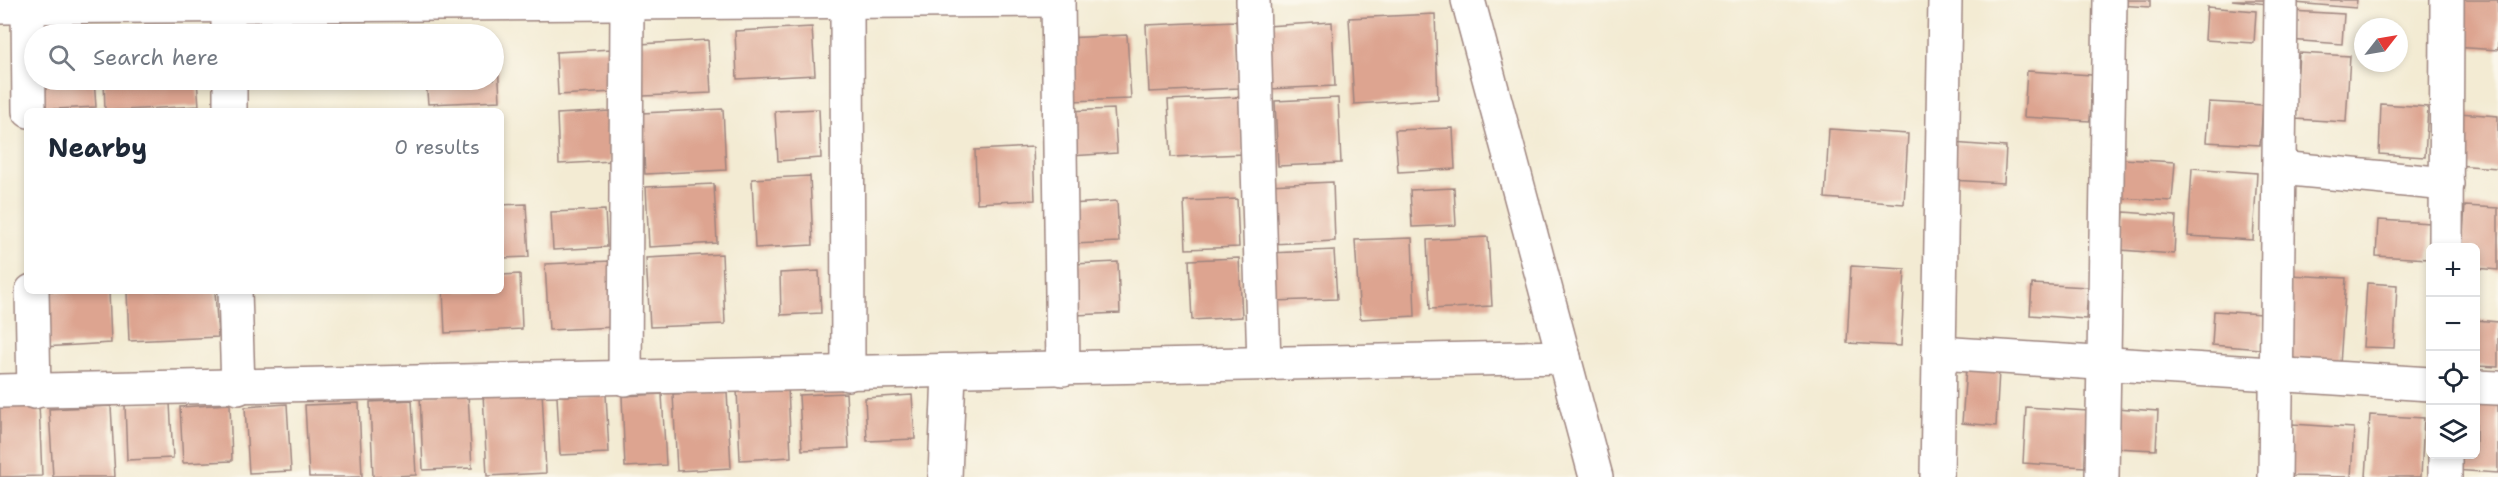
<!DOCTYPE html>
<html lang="en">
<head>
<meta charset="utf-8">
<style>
  :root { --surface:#fff; --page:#f6f6f7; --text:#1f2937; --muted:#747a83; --line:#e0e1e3 }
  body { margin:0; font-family:"Shantell Sans",sans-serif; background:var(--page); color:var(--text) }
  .controls { position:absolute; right:18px; bottom:18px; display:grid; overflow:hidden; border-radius:9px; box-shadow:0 3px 9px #0003 }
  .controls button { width:54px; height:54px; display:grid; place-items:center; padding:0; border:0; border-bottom:2px solid var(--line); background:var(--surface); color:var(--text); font:30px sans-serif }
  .compass { position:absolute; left:2354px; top:18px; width:54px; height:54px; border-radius:50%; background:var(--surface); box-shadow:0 3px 9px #0003; rotate:59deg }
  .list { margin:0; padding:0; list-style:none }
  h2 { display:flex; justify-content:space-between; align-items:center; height:78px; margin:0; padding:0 24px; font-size:26px }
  h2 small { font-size:20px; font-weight:400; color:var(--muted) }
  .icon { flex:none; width:33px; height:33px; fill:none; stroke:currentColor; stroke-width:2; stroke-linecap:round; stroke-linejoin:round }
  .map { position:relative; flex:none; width:2498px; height:477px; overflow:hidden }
  .search { position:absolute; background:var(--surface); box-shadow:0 3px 9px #0003; left:24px; top:24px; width:480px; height:66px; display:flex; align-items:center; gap:15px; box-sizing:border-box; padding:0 21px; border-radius:33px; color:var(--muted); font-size:22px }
  .panel { position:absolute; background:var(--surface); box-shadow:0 3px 9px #0003; left:24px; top:108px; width:480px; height:186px; border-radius:9px }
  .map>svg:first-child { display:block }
  .building { fill:#dda490 }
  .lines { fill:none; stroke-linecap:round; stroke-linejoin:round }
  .street-casing { stroke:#9e857f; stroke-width:36 }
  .street { stroke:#fff; stroke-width:33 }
</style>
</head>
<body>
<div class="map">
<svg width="2498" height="477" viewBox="0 0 2498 477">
  <rect width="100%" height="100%" fill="#fbf7ec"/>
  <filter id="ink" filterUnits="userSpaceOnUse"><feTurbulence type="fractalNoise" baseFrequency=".0167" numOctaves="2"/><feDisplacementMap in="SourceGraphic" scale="12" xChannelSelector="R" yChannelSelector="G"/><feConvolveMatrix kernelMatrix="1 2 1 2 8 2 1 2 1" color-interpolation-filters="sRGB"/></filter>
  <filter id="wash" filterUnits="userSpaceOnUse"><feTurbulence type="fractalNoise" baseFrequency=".008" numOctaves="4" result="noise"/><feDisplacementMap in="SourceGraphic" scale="24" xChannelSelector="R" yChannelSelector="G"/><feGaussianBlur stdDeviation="1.35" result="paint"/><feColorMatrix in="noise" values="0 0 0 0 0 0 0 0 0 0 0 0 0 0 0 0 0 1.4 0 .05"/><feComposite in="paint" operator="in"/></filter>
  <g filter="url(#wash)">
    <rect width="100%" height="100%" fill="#f3ebd3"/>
    <g id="blocks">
      <g class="building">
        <path d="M2120,0H2150V7L2119,5Z"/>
        <path d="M2232,0H2267V4Z"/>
        <path d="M2295,0H2357L2356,8L2295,3Z"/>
        <path d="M2457,0H2498V50L2454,47Z"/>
        <path d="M2207,7L2256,11L2254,43L2205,40Z"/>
        <path d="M2291,11L2344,14L2342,44L2289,40Z"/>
        <path d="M1435,14L1438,99L1354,104L1349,18Z"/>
        <path d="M1236,21L1239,88L1149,92L1146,25Z"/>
        <path d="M1332,22L1335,86L1269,89L1266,26Z"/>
        <path d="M812,27L815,75L737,79L735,31Z"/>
        <path d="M1127,35L1131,99L1069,101L1065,38Z"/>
        <path d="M708,40L711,93L643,96L640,44Z"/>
        <path d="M497,42L500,101L428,104L426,80H494V43Z"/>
        <path d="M612,49L614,92L558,95L556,52Z"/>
        <path d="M2299,53L2350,56L2346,122L2295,119Z"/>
        <path d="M2027,71L2092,75L2090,121L2024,117Z"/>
        <path d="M34,80H94L96,107L36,110Z"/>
        <path d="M104,80H197L199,106L105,111Z"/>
        <path d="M1241,97L1244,154L1171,157L1168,100Z"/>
        <path d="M1338,98L1341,163L1278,166L1275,101Z"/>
        <path d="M2209,102L2263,105L2260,145L2206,142Z"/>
        <path d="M2381,104L2428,107L2425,157L2379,154Z"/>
        <path d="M723,109L726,170L645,174L642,113Z"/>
        <path d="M819,109L821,158L778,161L775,111Z"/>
        <path d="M1114,109L1117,153L1070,156L1067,111Z"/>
        <path d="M610,111L612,161L559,164L557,114Z"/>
        <path d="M2459,113L2498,116V168L2455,165Z"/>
        <path d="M1453,128L1455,169L1398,172L1395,130Z"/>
        <path d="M1829,129L1908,134L1904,204L1825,198Z"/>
        <path d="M1952,143L2006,147L2004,183L1950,180Z"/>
        <path d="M1033,147L1035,200L977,203L975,150Z"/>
        <path d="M2123,159L2175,162L2172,201L2120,198Z"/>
        <path d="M2192,168L2257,173L2253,240L2188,236Z"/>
        <path d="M810,176L813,245L755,248L752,179Z"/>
        <path d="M1333,182L1335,241L1271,244L1268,185Z"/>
        <path d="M714,184L717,243L649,247L646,187Z"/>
        <path d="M1454,188L1456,225L1412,227L1410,190Z"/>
        <path d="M1237,199L1239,247L1186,249L1184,201Z"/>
        <path d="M1117,201L1119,242L1073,244L1070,204Z"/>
        <path d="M526,204L529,257L501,258V205Z"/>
        <path d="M2465,206L2498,208V270L2476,268V248H2462Z"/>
        <path d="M605,210L607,247L553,250L551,212Z"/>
        <path d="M2124,212L2176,216L2174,254L2121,250Z"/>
        <path d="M2378,220L2431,223L2429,259L2376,256Z"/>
        <path d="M1488,237L1492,306L1430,309L1427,240Z"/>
        <path d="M1412,238L1415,316L1360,319L1355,240Z"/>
        <path d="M1334,250L1337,299L1273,301L1271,253Z"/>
        <path d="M722,254L725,324L650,327L646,258Z"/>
        <path d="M1239,258L1242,317L1192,320L1189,260Z"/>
        <path d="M611,261L615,327L549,330L545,264Z"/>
        <path d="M1118,262L1120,313L1075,315L1073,264Z"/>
        <path d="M1851,266L1905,269L1901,346L1847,343Z"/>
        <path d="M819,271L821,313L781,315L780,273Z"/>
        <path d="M520,274L522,329L445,333L443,291H501V275Z"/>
        <path d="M2290,275L2346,278L2340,364L2286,360Z"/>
        <path d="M2367,283L2397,285L2394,348L2363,347Z"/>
        <path d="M2032,284L2088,287L2086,319L2030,315Z"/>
        <path d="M40,291H109L111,343L43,347Z"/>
        <path d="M127,291H215L218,337L129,341Z"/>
        <path d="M2214,311L2262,314L2260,349L2212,345Z"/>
        <path d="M2476,320L2498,322V367L2476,366Z"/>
        <path d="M1966,368L1999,370L1996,426L1962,423Z"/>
        <path d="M788,387L791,457L740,460L737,389Z"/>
        <path d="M542,390L546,473L487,476L483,393Z"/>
        <path d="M727,391L731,468L677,471L673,394Z"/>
        <path d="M468,393L472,468L423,470L420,395Z"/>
        <path d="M846,393L849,448L802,450L799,395Z"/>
        <path d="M606,394L609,453L560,455L557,396Z"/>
        <path d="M662,394L666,465L625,467L622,396Z"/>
        <path d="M912,395L915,439L867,441L865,398Z"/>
        <path d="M412,400L416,475L373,477L370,402Z"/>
        <path d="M2476,402L2498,404V473L2453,470L2454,454H2476Z"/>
        <path d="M39,403L42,476L0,477V405Z"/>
        <path d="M170,403L173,458L127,460L125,405Z"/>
        <path d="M359,403L362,477H309L305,405Z"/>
        <path d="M230,404L232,461L183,463L180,407Z"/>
        <path d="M287,404L291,471L249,473L245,407Z"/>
        <path d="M111,406L115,477H53L49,409Z"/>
        <path d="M2026,407L2088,411L2085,467L2023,463Z"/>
        <path d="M2116,408L2158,411L2156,450L2114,448Z"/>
        <path d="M2370,415L2424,418L2421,477H2366Z"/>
        <path d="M2292,424L2354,428L2351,477L2289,476Z"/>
      </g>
    </g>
  </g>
  <g filter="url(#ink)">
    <use href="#blocks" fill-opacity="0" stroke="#9e857f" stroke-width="1.5"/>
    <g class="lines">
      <defs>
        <g id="street">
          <path d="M1058,0L1063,369"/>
          <path d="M1253,0L1264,364"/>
          <path d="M1468,0L1596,477"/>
          <path d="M847,1L848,374"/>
          <path d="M228,5V34"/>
          <path d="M28,6L29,111"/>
          <path d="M0,7L1058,0"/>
          <path d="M230,80V111"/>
          <path d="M2279,168L2447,184"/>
          <path d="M2446,248L2447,0"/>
          <path d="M32,291L34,392"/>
          <path d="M235,291L238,388"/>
          <path d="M1939,353L2430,384"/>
          <path d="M625,379L627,2"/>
          <path d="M2476,387L2498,388"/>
          <path d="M0,391L1564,357"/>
          <path d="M945,477L949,372"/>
          <path d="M1937,477L1945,0"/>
          <path d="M2102,477L2110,0"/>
          <path d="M2275,477L2281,0"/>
          <path d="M2445,477V454"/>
        </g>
      </defs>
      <use href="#street" class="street-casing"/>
      <use href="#street" class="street"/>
    </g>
  </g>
</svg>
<div class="controls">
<button>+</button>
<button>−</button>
<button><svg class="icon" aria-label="locate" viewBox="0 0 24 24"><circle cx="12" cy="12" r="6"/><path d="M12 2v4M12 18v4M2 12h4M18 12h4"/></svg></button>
<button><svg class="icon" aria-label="layers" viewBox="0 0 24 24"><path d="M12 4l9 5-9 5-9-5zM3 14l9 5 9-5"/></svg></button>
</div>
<svg class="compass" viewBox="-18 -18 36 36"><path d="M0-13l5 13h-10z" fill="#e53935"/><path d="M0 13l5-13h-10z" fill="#747a83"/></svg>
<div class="search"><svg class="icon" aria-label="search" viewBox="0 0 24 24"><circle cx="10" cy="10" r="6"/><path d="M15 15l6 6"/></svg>Search here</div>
<section class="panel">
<h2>Nearby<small>0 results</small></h2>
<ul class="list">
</ul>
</section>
</div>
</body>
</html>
